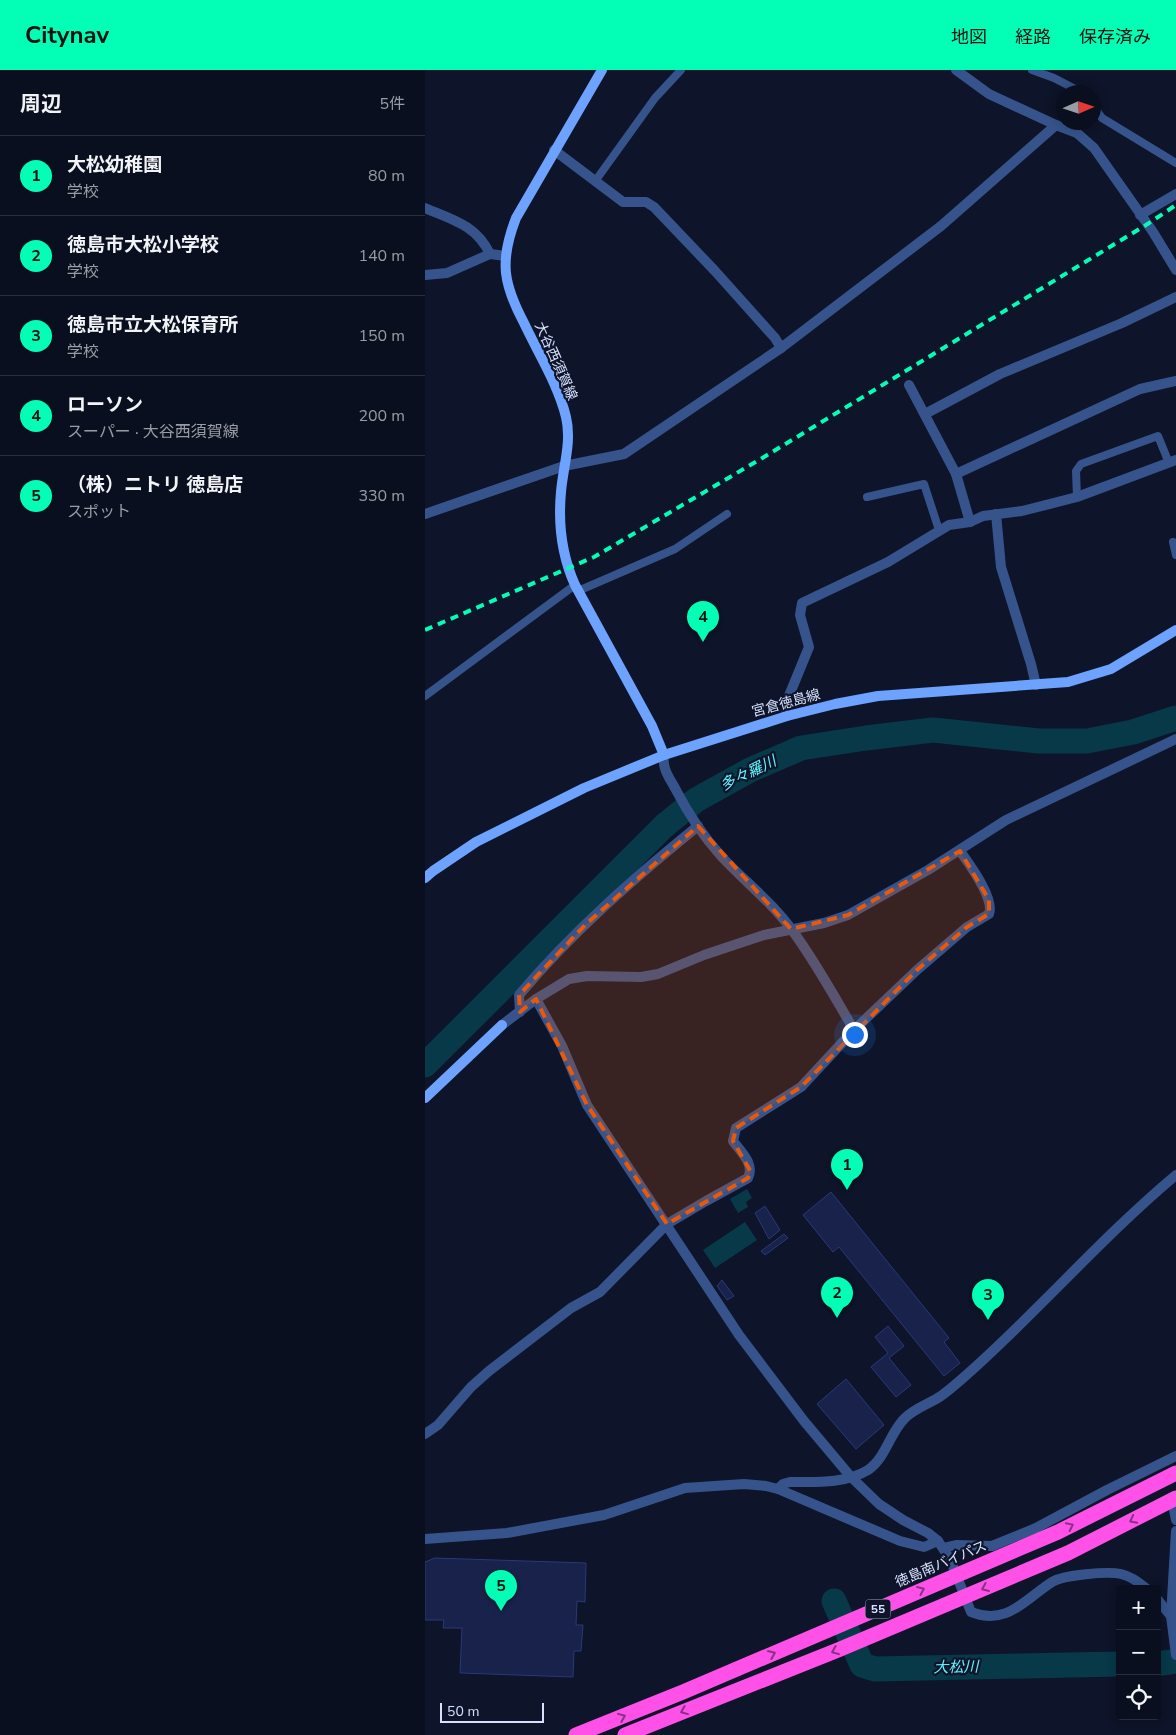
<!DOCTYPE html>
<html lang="ja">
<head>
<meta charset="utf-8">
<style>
  :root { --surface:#0a0f1f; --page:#181d2c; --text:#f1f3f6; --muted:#999ca4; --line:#2a2f3d; --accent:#02ffb5 }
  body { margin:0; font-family:"Nunito Sans","Noto Sans JP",sans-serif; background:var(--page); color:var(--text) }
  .controls { position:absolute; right:15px; bottom:15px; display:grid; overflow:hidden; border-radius:5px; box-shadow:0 2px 12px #0003 }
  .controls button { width:45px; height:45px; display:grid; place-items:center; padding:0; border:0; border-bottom:1px solid var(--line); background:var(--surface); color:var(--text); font:25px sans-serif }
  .compass { position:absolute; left:631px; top:15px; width:45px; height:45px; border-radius:50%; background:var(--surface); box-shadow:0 2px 12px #0003; rotate:87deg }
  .scale { position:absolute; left:15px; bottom:12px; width:104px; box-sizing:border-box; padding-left:5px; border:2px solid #d6e1ff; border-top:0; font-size:14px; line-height:18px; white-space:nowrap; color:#d6e1ff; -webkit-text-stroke:4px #0e1429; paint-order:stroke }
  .you { position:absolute; left:429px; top:964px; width:18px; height:18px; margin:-12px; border:4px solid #fff; border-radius:50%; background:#1a73e8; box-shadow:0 0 0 8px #1a73e833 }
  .badge { display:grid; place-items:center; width:32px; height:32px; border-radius:50%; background:var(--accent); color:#111; font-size:16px; font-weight:700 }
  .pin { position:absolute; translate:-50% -41px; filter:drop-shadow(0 1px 2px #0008) }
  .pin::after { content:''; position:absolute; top:26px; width:18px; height:15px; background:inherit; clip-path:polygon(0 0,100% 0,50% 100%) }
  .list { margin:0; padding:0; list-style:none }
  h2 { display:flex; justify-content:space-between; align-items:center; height:65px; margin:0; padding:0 20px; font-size:21px }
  h2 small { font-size:16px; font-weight:400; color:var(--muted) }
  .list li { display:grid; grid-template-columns:32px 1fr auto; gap:15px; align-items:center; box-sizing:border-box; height:80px; padding:0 20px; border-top:1px solid var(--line) }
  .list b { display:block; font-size:19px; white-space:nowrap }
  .list p { margin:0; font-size:16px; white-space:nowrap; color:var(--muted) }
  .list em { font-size:16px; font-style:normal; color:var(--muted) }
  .icon { flex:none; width:28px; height:28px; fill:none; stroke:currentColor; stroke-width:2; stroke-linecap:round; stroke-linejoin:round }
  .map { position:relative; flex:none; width:751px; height:1665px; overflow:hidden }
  header { display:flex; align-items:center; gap:30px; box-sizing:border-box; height:70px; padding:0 25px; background:var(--accent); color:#111 }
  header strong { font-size:24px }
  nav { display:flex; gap:28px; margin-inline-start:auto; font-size:18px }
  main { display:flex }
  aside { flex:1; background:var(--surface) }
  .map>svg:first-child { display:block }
  .water { fill:#073949 }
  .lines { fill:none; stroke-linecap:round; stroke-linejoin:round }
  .river { stroke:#073949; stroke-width:25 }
  .building { fill:#19224b; stroke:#2a3979 }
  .lane { stroke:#36548b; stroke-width:8 }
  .street { stroke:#36548b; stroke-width:10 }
  .secondary { stroke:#6da2ff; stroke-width:10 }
  .highway { stroke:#ff51e8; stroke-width:15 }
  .rail { stroke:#02ffb5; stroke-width:4; stroke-dasharray:8 6; stroke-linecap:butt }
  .oneway { stroke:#863288 }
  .marked { fill:#e8590c; fill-opacity:0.2; stroke:#e8590c; stroke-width:4; stroke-dasharray:10 6; stroke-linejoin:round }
  .labels { text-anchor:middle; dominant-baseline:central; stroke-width:4.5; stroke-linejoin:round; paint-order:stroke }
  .shield { fill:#0e1429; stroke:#9aa4bf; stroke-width:1 }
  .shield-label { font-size:12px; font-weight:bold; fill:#d6e1ff }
  .street-label { font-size:14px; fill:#d6e1ff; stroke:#0e1429 }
  .water-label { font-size:15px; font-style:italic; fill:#64f4ff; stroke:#0e1429 }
</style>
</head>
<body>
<header>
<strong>Citynav</strong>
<nav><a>地図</a><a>経路</a><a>保存済み</a></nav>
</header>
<main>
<aside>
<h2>周辺<small>5件</small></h2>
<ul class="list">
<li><span class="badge">1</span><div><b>大松幼稚園</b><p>学校</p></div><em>80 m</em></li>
<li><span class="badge">2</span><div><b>徳島市大松小学校</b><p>学校</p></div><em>140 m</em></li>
<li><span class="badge">3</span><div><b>徳島市立大松保育所</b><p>学校</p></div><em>150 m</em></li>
<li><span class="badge">4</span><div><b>ローソン</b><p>スーパー · 大谷西須賀線</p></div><em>200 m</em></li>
<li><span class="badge">5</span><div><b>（株）ニトリ 徳島店</b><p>スポット</p></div><em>330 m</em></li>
</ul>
</aside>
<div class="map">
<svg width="751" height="1665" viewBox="0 0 751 1665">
  <rect width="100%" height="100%" fill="#0e1429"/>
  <g class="water">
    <path d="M322,1119L327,1128L321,1132L323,1137L313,1143L305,1129Z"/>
    <path d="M320,1152L332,1170L290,1198L278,1180Z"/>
  </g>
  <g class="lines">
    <g class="river">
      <path d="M0,995L239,756L271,730L325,700L376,678L441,668L508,660L614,671H662L708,662L751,648"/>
      <path d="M409,1531L437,1595L450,1599L695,1594"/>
      <path d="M732,1594L751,1591"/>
    </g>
  </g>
  <g class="building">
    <path d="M406,1122L524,1268L519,1272L535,1293L519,1306L414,1177L408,1182L378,1145Z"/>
    <path d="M340,1136L355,1160L344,1169L330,1143Z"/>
    <path d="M359,1164L363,1168L340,1185L336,1181Z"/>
    <path d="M297,1210L309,1226L302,1230L292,1216Z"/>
    <path d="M463,1256L479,1276L464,1288L486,1315L471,1327L446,1297L463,1283L450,1267Z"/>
    <path d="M421,1309L459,1355L431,1379L392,1334Z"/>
    <path d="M10,1488L161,1493L160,1532L152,1531L151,1555H158L156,1581H149L148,1607L35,1603L37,1558H18L19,1550H0V1492Z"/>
  </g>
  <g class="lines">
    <g class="lane">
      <path d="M607,0L629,8L656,22"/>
      <path d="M668,36L677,48L751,93"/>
      <path d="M171,110L230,28L256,0"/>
      <path d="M442,427L499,414L514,460"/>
      <path d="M652,427L651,401L656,394L733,366L744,393"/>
      <path d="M748,472L751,485"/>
      <path d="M153,521L250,479L302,444"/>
      <path d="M0,626L150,515"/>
    </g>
    <g class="street">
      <path d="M531,0L564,24L631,55"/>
      <path d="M129,80L198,132H221L229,137L290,201L350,268L356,278"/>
      <path d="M0,138C28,150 51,155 65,184"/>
      <path d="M715,145L751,124"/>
      <path d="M0,205L22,203L65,184L81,186"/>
      <path d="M484,315L531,404L545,452"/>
      <path d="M500,344L575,304L697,253L751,227"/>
      <path d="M531,404L715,319L751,311"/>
      <path d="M0,444L139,396L199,384L356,278L516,156L631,55L652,63L669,78L728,162L751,200"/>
      <path d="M571,444L576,497L606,594L611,615"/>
      <path d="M362,646L361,633L384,577L375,545L377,533L463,492L524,455L545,452L558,446L597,441L652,427L751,390"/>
      <path d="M239,685C237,699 244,707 251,720C263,743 278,766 296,786C319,811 347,832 367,860C390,891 409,926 429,960"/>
      <path d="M111,929L137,976L162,1035L314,1265L379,1351L426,1407L454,1434L478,1450L503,1463L513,1471"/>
      <path d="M95,942L94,925C147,862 209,808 273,756"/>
      <path d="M77,955L111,929L144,909L162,906L216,907L233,904L279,885L339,865L399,853L423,845L503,800L581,750L751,669"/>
      <path d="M0,1364L13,1355L46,1317L64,1301L146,1238L175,1222L242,1154L281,1131L323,1108C330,1094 316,1082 308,1071L311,1058L376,1017L429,960L492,900L542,857L564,844C570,828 544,794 535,781"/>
      <path d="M353,1419L358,1414L365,1412C391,1412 420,1414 443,1400C461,1388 465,1362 480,1348C490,1338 504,1334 516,1326C531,1315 545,1302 559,1289C624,1229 683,1162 751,1105"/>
      <path d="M747,1430L751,1450"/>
      <path d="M751,1461L746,1546L751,1585"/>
      <path d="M0,1469L82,1463L179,1445L260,1418L319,1414L341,1416L353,1419L475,1471L499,1477L513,1471L525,1489L546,1542C582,1556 599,1530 627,1512C638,1505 683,1501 696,1504C705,1506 715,1513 722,1519"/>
      <path d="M518,1478L531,1475L567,1476L611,1458L682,1420L751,1386"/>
      <path d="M732,1529L746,1546"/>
    </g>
    <g class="secondary">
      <path d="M177,0L91,148C84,166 79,184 81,203C83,221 91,238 99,253C113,283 133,314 141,347C147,372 138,397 136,422C133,454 137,486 150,515L227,656L239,685"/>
      <path d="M0,808L8,801L51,772L159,718L239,685L362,646L410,634L453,626L643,612L686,599L751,560"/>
      <path d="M0,1028L77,955"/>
    </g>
    <g class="highway">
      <path d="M151,1665L258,1622L633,1462L751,1403"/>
      <path d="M200,1665L413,1580L643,1483L751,1428"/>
    </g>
    <path class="rail" d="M0,560L169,487L339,387L721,155L751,135"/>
  </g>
  <defs><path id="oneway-chevron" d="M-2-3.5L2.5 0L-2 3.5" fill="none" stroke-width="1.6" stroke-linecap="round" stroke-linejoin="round" transform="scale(1.25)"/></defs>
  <g class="oneway">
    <use href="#oneway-chevron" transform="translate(708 1450) rotate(153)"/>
    <use href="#oneway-chevron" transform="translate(645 1456) rotate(-26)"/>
    <use href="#oneway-chevron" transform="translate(560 1518) rotate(157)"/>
    <use href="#oneway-chevron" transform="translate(496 1520) rotate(-23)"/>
    <use href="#oneway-chevron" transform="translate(410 1581) rotate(158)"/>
    <use href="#oneway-chevron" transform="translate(347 1584) rotate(-23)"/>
    <use href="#oneway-chevron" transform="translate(259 1641) rotate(158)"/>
    <use href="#oneway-chevron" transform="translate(197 1647) rotate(-22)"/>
  </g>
  <path class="marked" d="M273,756L366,859L423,845L535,781L564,830V844L542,857L492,900L376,1017L311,1058L308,1071L326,1102L323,1108L242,1154L162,1035L111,929L95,942L94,925L161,854Z"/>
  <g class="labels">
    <rect class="shield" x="440.5" y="1529.5" width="25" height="19" rx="4"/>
    <g class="shield-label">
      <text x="453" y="1539">55</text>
    </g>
    <g class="street-label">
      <text transform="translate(131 291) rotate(66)">大谷西須賀線</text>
      <text transform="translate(361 633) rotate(-15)">宮倉徳島線</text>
      <text transform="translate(516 1494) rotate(-23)">徳島南バイパス</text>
    </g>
    <g class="water-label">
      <text transform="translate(323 703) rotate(-26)">多々羅川</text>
      <text transform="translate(531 1597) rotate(-1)">大松川</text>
    </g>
  </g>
</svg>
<div class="controls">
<button>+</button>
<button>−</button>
<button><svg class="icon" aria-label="locate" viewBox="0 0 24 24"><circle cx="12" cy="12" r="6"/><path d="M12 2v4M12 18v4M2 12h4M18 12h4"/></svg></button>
</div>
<svg class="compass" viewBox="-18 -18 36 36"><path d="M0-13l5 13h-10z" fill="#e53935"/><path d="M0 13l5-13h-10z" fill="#999ca4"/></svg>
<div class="scale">50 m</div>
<div class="you"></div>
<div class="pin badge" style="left:422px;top:1120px">1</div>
<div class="pin badge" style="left:412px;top:1248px">2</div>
<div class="pin badge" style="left:563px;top:1250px">3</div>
<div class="pin badge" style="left:278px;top:572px">4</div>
<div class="pin badge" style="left:76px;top:1541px">5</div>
</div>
</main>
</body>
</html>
